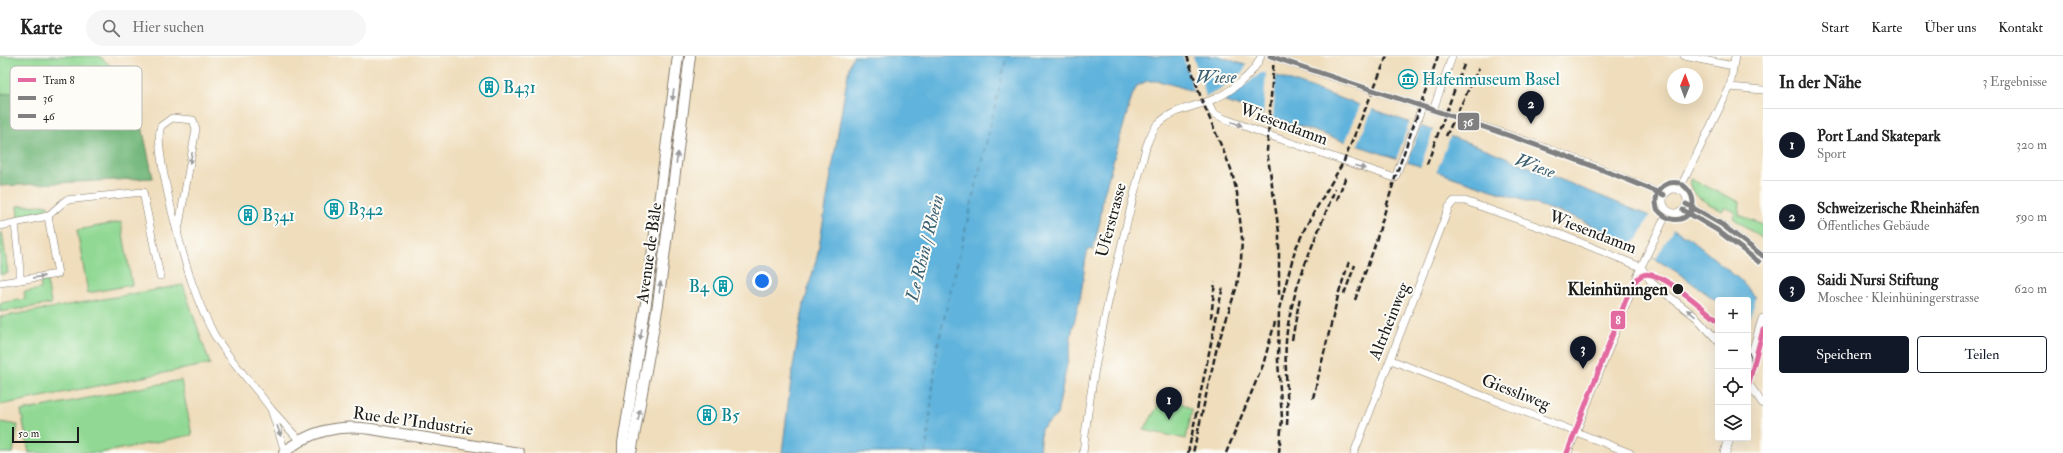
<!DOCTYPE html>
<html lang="de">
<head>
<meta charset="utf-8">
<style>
  :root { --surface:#fff; --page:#f6f6f6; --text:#222; --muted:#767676; --line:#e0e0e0; --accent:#111827 }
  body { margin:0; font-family:"IM FELL Double Pica",serif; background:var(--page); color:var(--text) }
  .controls { position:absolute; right:12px; bottom:12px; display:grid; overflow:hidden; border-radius:4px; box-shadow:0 4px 16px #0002 }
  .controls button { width:36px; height:36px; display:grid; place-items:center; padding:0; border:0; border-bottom:1px solid var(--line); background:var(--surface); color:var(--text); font:20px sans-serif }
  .compass { position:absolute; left:1667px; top:12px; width:36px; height:36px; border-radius:50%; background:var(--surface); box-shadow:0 4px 16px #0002; rotate:1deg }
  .scale { position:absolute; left:12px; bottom:10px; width:67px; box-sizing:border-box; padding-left:4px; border:2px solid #1c1c1c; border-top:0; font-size:11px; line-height:14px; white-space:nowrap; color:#1c1c1c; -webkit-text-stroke:3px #fdfcf7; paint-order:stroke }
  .you { position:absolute; left:762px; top:225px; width:14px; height:14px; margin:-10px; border:3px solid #fff; border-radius:50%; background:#1a73e8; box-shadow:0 0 0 6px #1a73e833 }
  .badge { display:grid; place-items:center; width:26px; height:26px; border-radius:50%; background:var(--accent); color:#fff; font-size:13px; font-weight:700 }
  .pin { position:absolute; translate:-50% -33px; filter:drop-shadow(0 1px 2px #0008) }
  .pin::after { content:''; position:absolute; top:21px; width:14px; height:12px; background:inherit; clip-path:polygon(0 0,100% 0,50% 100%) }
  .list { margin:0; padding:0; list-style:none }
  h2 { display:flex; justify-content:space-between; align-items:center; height:52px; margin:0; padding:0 16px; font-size:17px }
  h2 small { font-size:13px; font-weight:400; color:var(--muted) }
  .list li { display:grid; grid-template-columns:26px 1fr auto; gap:12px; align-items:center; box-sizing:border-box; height:72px; padding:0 16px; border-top:1px solid var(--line) }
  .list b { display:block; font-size:15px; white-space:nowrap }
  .list p { margin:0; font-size:13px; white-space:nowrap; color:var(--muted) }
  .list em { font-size:13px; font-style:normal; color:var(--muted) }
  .actions { display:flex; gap:8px; padding:12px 16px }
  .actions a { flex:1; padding:9px 0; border:1px solid var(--accent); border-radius:4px; text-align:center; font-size:14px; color:var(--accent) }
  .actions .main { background:var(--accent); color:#fff }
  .icon { flex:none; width:22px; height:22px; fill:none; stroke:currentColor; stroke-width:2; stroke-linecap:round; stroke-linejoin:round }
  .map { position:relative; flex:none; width:1763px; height:397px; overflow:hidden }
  header { display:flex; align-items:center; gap:24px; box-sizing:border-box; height:56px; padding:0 20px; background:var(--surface); border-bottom:1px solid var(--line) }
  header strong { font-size:19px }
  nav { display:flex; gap:22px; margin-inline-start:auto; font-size:14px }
  .search { width:280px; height:36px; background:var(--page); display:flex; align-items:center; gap:10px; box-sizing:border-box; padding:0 14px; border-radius:22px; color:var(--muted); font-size:15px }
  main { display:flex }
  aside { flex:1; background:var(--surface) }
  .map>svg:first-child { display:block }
  .green { fill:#90d893; stroke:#567a58 }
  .forest { fill:#74b87d; stroke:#486a4c }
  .water { fill:#60b3dc; stroke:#3e687c }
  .pier { fill:#efddbb }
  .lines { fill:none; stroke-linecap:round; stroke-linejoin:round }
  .ferry { stroke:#3b6072; stroke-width:1; stroke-dasharray:5 4; stroke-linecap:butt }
  .minor-casing { stroke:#867c6c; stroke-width:8 }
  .tertiary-casing { stroke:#867c6c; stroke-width:10 }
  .secondary-casing { stroke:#867c6c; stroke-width:12 }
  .minor { stroke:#fff; stroke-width:7 }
  .tertiary { stroke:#fff; stroke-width:9 }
  .secondary { stroke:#fff; stroke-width:10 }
  .tram { stroke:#1c1c1c; stroke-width:1 }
  .rail { stroke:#1c1c1c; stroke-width:2.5; stroke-dasharray:6 3; stroke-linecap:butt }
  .bus-1-casing { stroke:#fdfcf7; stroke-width:8 }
  .bus-2-casing { stroke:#fdfcf7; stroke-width:8 }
  .bus-1 { stroke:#808080; stroke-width:5 }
  .bus-2 { stroke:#808080; stroke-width:5 }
  .tram-1-casing { stroke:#fdfcf7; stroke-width:8 }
  .tram-1 { stroke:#e36aa0; stroke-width:5 }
  .oneway { fill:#999 }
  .stop-dot { fill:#1c1c1c; stroke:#fdfcf7; stroke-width:1.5 }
  .labels { text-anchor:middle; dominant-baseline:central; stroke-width:4; stroke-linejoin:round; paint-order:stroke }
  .culture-label { font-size:17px; fill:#0d838f; stroke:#fdfcf7; text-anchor:start }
  .street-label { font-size:17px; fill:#1c1c1c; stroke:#fdfcf7 }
  .stop-label { font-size:17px; font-weight:bold; fill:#1c1c1c; stroke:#fdfcf7; text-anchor:end }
  .water-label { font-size:18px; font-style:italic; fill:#3b6072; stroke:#fdfcf7 }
  .key { fill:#fdfcf7; stroke:#bab9b5; stroke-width:1 }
  .key-label { font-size:11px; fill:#1c1c1c }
  .line-badge { stroke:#fdfcf7; stroke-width:1.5 }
  .badge-label { font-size:11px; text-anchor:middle; font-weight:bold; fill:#fff }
</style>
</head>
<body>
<header>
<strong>Karte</strong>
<div class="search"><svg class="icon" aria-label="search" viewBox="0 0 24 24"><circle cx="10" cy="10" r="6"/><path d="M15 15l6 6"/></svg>Hier suchen</div>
<nav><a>Start</a><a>Karte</a><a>Über uns</a><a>Kontakt</a></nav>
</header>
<main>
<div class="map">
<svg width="1763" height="397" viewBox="0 0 1763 397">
  <rect width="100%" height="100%" fill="#fdfcf7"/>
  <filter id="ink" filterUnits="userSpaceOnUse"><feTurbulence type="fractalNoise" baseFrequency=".025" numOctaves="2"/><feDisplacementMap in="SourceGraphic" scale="8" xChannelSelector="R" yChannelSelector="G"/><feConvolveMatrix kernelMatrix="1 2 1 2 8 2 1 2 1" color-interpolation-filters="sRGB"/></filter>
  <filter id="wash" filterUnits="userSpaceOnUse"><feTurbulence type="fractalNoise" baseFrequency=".012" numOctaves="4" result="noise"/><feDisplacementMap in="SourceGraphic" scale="16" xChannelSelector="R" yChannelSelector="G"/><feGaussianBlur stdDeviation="0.9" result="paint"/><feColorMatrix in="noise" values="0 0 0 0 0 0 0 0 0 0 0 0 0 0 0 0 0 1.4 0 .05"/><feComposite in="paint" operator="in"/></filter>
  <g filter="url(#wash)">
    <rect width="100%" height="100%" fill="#efddbb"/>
    <g class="green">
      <path d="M0,0H99L133,28L0,38Z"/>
      <path d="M1690,123L1740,146L1739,159L1763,168V183L1733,162L1735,156L1725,151L1722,155C1711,148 1687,140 1690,123Z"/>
      <path d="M48,149V153L18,163L17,150Z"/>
      <path d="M121,166L132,229L88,237L77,174Z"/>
      <path d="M2,176L8,217L0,219V177Z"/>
      <path d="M47,225L51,248L0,256V247L25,243L24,236L41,233L40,226Z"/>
      <path d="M183,229L210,308L0,349V261Z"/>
      <path d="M181,324L192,379L100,397H29L21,355Z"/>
      <path d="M1166,336L1192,354L1186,383L1144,374Z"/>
      <path d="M0,366L18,369L13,397H0Z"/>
    </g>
    <path class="forest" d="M133,28L153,122L0,130V38Z"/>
    <path class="water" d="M853,0H1219L1486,93L1647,159L1688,181L1740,224L1763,249L1748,282V244H1718V246L1677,216L1616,180L1574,161L1177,30L1159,25H1147L1137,30L1132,40L1103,141L1100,165L1093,194L1088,193C1084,208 1084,222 1081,237C1078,256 1070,274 1070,293L1057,359L1041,373L1039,397H782L792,316L804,248L818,197L849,11Z"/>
    <g class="pier">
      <path d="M1183,0H1193L1206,40L1220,33L1243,16L1247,8L1276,18L1273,63L1263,60L1266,17H1261L1226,43L1224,47L1206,40L1195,38Z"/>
      <path d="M1361,47L1373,51L1357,91L1345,87Z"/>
      <path d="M1410,64L1421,68L1407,107L1396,104Z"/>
      <path d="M1434,72L1451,78L1436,117L1420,112Z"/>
      <path d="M1650,158L1674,171L1656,203L1628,190L1638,183Z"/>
      <path d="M1757,239L1763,246V302L1748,285V268Z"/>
    </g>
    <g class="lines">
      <path class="ferry" d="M926,397L937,292L1007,0"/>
    </g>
  </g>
  <g filter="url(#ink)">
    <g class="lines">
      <defs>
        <g id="minor">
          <path d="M1270,0C1401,46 1537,82 1664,139"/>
          <path d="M1684,0L1733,10"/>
          <path d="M1730,31L1763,34"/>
          <path d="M1208,46L1213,57L1223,62L1268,79L1395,122L1422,51"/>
          <path d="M1433,54L1452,1"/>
          <circle cx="1675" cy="145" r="12"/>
          <path d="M1679,134L1730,31L1735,0"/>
          <path d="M1686,148L1721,168L1763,200"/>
          <path d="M48,160L66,144L143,136L160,220"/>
          <path d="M15,168L20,213V224"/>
          <path d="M0,170L48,160L58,218L0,227"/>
          <path d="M178,175L196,73L193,64L172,62L161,70C152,91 184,204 193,230C199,247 206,264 215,280C231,306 253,328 271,353"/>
          <path d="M1391,304L1630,397"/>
          <path d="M1748,327L1763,348"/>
          <path d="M285,396L271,353L300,385"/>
          <path d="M1083,397C1094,292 1120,193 1146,91C1149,83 1152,73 1159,67C1174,53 1191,52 1209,45C1227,39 1255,18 1261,0"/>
          <path d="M1354,397L1449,151L1454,145H1465L1562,179L1641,211L1652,227L1696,261L1718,285"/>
          <path d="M1568,397L1641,211L1668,155"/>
        </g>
        <g id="tertiary">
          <path d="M1748,313L1763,263"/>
          <path d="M1725,397L1729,382"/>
        </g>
        <g id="secondary">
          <path d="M284,397C307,375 340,368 371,373L519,397"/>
          <path d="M623,397V387L646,247L678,0"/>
          <path d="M631,397L658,248L690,0"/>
        </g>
      </defs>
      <use href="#minor" class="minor-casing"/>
      <use href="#tertiary" class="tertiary-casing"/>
      <use href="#secondary" class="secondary-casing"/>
      <use href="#minor" class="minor"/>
      <use href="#tertiary" class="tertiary"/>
      <use href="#secondary" class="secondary"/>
      <path class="tram" d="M1748,294L1751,302V319"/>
      <g class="rail">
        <path d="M1187,0L1201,42L1231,113L1237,137L1242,182L1241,204L1237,230L1217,291L1193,397"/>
        <path d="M1274,0L1267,95L1279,176V239"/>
        <path d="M1446,80L1479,12"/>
        <path d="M1427,107L1465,6"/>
        <path d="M1337,144L1346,120"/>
        <path d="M1344,238L1355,209"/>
        <path d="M1355,244L1373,195L1395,122L1438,0"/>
        <path d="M1211,262L1215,226"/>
        <path d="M1292,284L1300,241"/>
        <path d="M1313,342L1339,236L1349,206"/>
        <path d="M1287,369C1289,338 1283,306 1287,275C1294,226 1318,178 1335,133"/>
        <path d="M1188,397L1223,230"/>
        <path d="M1226,397L1263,309L1275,266"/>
        <path d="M1279,397L1282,362L1278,305L1279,253L1295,194L1306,170L1344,105L1387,0"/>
      </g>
      <defs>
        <g id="bus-1">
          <path d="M1270,0C1402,45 1536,84 1664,139"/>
          <path d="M1686,148L1721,168L1763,200"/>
        </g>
        <g id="bus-2">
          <path d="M1679,127C1662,124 1653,138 1657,153C1679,180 1709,149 1683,129"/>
          <path d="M1683,154L1717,174L1759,206"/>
        </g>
      </defs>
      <use href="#bus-1" class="bus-1-casing"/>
      <use href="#bus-2" class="bus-2-casing"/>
      <use href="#bus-1" class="bus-1"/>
      <use href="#bus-2" class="bus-2"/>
      <defs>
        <g id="tram-1">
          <path d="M1748,330L1763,274"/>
          <path d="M1567,397L1627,241C1631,233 1634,223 1643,219C1659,212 1705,254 1718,265"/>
        </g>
      </defs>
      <use href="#tram-1" class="tram-1-casing"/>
      <use href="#tram-1" class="tram-1"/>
    </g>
    <defs><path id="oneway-solid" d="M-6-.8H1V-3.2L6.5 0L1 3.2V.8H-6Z"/></defs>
    <g class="oneway">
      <use href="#oneway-solid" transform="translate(673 39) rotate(97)"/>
      <use href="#oneway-solid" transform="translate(1237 68) rotate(21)"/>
      <use href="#oneway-solid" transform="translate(191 102) rotate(103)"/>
      <use href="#oneway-solid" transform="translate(677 102) rotate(-83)"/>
      <use href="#oneway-solid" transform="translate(1360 111) rotate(18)"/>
      <use href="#oneway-solid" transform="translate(39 221) rotate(-8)"/>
      <use href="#oneway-solid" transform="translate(660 231) rotate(-82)"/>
      <use href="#oneway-solid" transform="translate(1691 257) rotate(-141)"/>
      <use href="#oneway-solid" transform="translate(641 278) rotate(99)"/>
      <use href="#oneway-solid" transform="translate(639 359) rotate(-80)"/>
      <use href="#oneway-solid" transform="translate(279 375) rotate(71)"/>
    </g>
  </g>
  <defs>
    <symbol id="museum-ring" viewBox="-11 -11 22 22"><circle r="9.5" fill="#fdfcf7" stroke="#0f9aa8" stroke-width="1.5"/><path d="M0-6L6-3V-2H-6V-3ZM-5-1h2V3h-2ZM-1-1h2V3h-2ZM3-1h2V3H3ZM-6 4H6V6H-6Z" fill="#0f9aa8"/></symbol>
    <symbol id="building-ring" viewBox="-11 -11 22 22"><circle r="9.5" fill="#fdfcf7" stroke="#0f9aa8" stroke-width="1.5"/><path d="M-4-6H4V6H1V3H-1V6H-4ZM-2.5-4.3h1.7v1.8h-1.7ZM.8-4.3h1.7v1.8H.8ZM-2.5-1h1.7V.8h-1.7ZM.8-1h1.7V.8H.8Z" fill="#0f9aa8"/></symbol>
  </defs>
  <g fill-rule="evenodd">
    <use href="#museum-ring" x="1397" y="12" width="22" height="22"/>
    <use href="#building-ring" x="478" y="20" width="22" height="22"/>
    <use href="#building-ring" x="323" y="142" width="22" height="22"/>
    <use href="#building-ring" x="237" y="148" width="22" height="22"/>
    <use href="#building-ring" x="712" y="219" width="22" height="22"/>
    <use href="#building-ring" x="696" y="348" width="22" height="22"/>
  </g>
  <circle class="stop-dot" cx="1678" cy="233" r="6"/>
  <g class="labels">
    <g class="culture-label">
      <text x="1422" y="23">Hafenmuseum Basel</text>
      <text x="503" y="31">B431</text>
      <text x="348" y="153">B342</text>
      <text x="262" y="159">B341</text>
      <text x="709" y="230" text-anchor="end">B4</text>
      <text x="721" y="359">B5</text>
    </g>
    <g class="street-label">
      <text transform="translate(1284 68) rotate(20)">Wiesendamm</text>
      <text transform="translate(1111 164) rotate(-75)">Uferstrasse</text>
      <text transform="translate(1593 176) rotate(21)">Wiesendamm</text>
      <text transform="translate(649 197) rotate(-82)">Avenue de Bâle</text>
      <text transform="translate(1389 265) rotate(-68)">Altrheinweg</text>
      <text transform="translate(1516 336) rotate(21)">Giessliweg</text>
      <text transform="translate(413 365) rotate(8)">Rue de l'Industrie</text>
    </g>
    <g class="stop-label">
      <text x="1668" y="233">Kleinhüningen</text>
    </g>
    <g class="water-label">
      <text x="1216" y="21">Wiese</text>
      <text transform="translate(1535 110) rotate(20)">Wiese</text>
      <text transform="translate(925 192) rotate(-76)">Le Rhin / Rhein</text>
    </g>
  </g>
  <rect x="10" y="10" width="132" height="64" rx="6" class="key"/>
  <rect x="18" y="22" width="18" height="4" fill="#e36aa0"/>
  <rect x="18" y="40" width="18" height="4" fill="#808080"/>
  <rect x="18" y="58" width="18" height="4" fill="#808080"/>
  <g class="key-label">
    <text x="43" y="28">Tram 8</text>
    <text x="43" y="46">36</text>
    <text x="43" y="64">46</text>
  </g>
  <g class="line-badge">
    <rect x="1457" y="56" width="23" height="19" rx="4" fill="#808080"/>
    <rect x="1610" y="254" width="16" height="20" rx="4" fill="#e36aa0"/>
  </g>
  <g class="badge-label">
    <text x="1468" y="70">36</text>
    <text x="1618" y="268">8</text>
  </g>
</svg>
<div class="controls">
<button>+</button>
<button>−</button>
<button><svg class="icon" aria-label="locate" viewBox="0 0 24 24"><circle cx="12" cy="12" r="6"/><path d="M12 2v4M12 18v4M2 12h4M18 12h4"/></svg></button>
<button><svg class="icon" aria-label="layers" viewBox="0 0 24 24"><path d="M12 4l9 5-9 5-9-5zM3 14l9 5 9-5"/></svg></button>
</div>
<svg class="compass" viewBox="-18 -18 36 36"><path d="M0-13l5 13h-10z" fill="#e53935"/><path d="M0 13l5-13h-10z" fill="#767676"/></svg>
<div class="scale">50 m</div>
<div class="you"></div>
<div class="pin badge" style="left:1169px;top:364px">1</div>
<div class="pin badge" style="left:1531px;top:68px">2</div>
<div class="pin badge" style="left:1583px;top:313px">3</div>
</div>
<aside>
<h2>In der Nähe<small>3 Ergebnisse</small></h2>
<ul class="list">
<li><span class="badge">1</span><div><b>Port Land Skatepark</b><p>Sport</p></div><em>320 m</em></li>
<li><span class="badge">2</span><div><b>Schweizerische Rheinhäfen</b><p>Öffentliches Gebäude</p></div><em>590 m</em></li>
<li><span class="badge">3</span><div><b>Saidi Nursi Stiftung</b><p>Moschee · Kleinhüningerstrasse</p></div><em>620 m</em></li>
</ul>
<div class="actions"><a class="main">Speichern</a><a>Teilen</a></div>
</aside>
</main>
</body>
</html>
